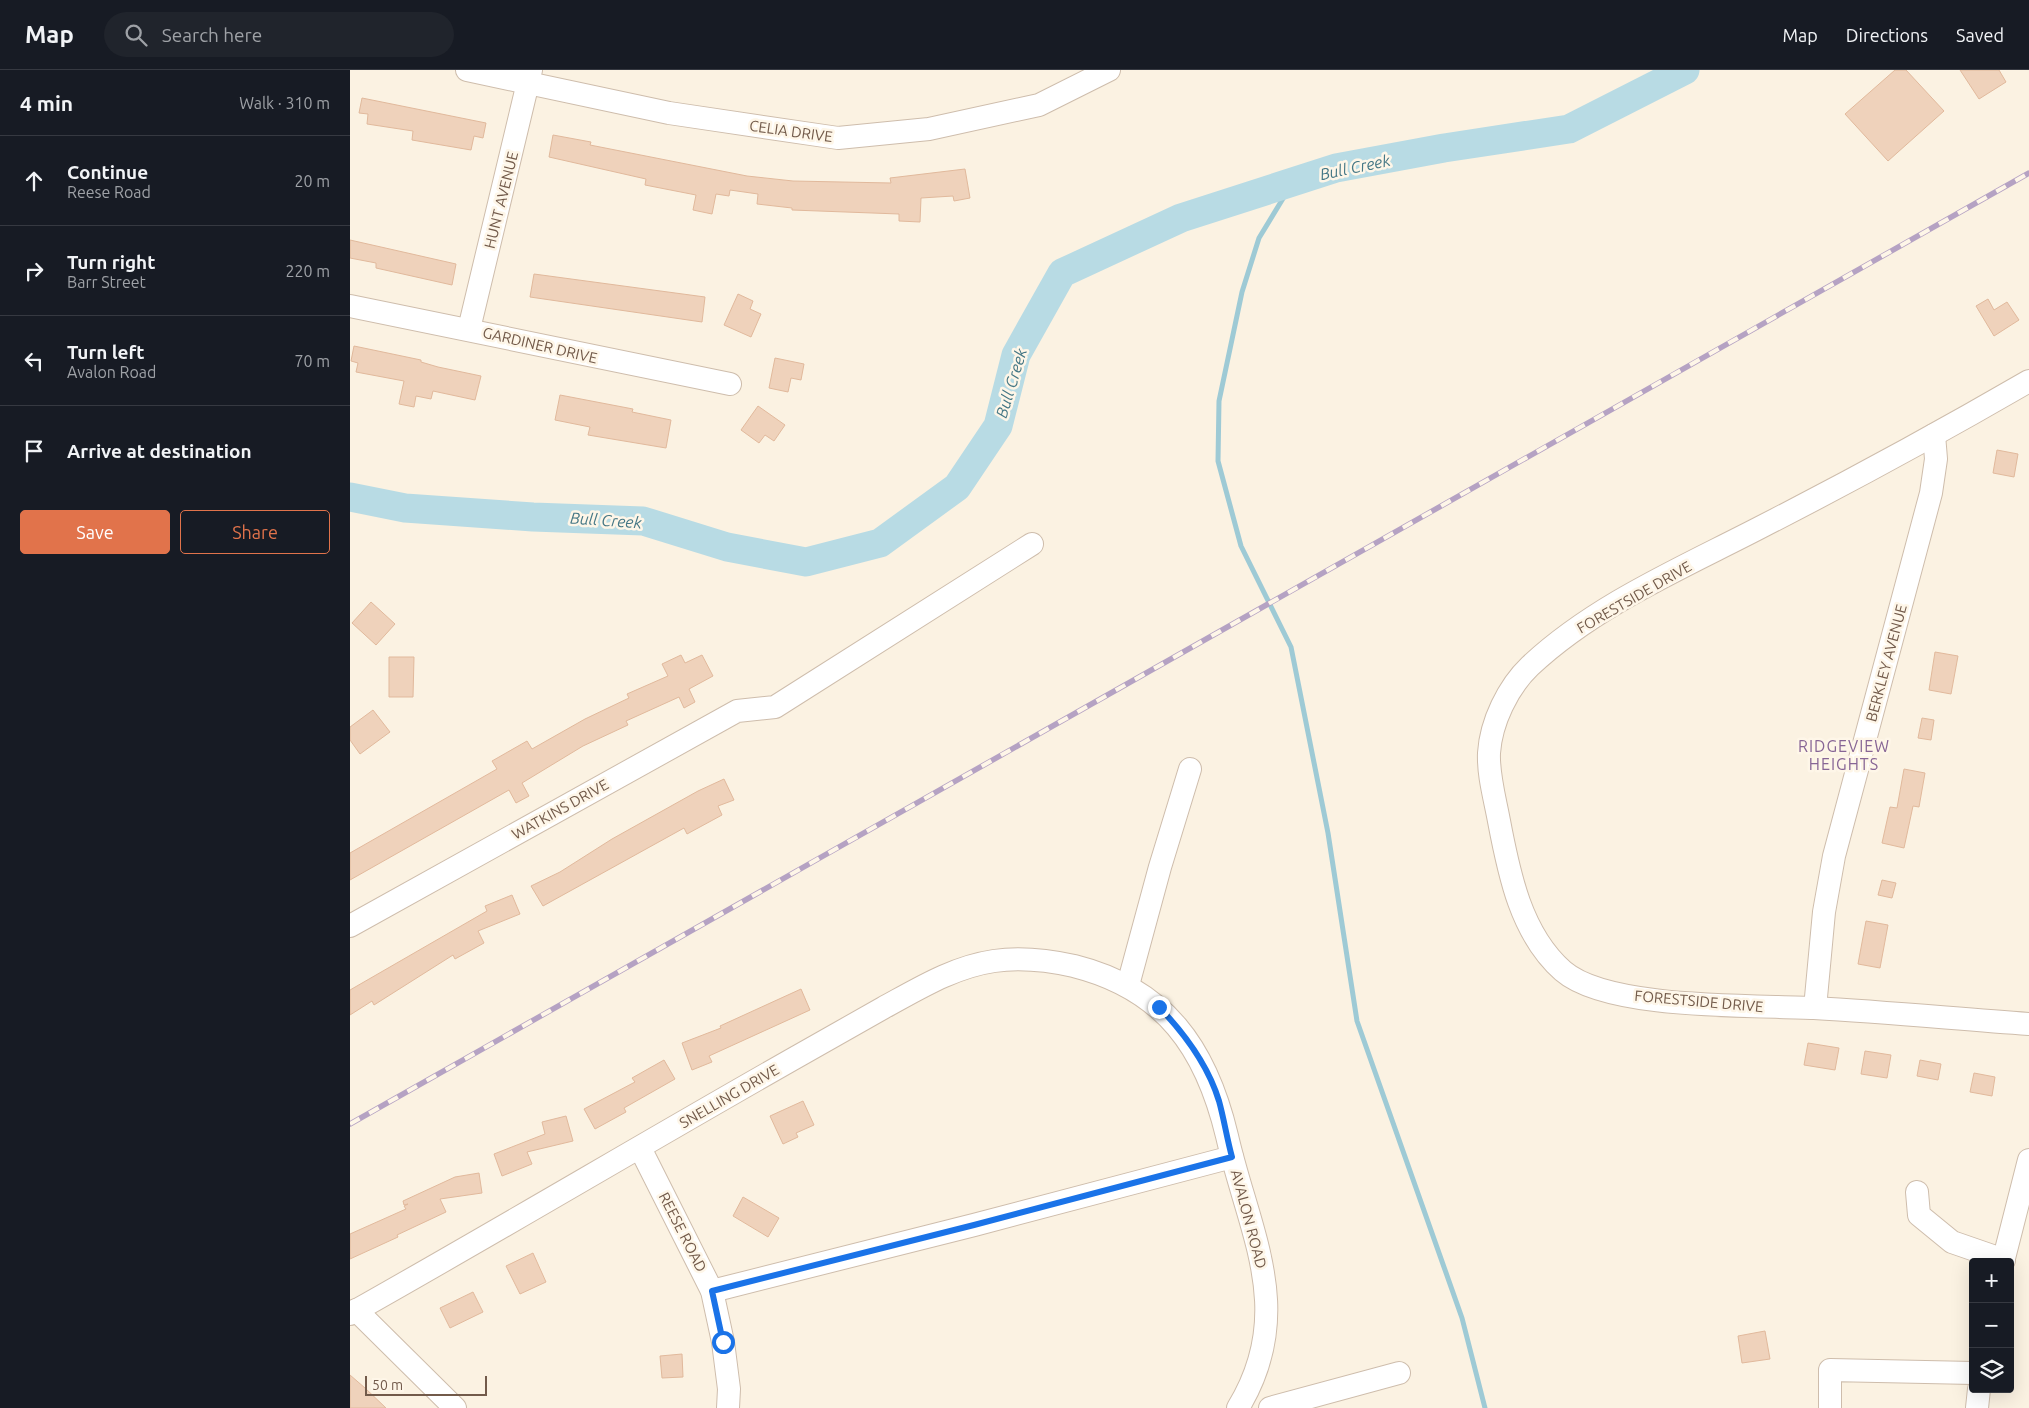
<!DOCTYPE html>
<html lang="en">
<head>
<meta charset="utf-8">
<style>
  :root { --surface:#171b24; --page:#20242c; --text:#f1f3f6; --muted:#9ea1a6; --line:#363941; --accent:#e1734b }
  body { margin:0; font-family:Ubuntu,sans-serif; background:var(--page); color:var(--text) }
  .controls { position:absolute; right:15px; bottom:15px; display:grid; overflow:hidden; border-radius:5px; box-shadow:0 5px 20px #0002 }
  .controls button { width:45px; height:45px; display:grid; place-items:center; padding:0; border:0; border-bottom:1px solid var(--line); background:var(--surface); color:var(--text); font:25px sans-serif }
  .scale { position:absolute; left:15px; bottom:12px; width:122px; box-sizing:border-box; padding-left:5px; border:2px solid #725a4a; border-top:0; font-size:14px; line-height:18px; white-space:nowrap; color:#725a4a; -webkit-text-stroke:4px #fef6e8; paint-order:stroke }
  .stop { position:absolute; width:15px; height:15px; margin:-11px; border:4px solid #1a73e8; border-radius:50%; background:#fff }
  .stop.end { background:#1a73e8; border-color:#fff; box-shadow:0 1px 5px #0008 }
  .list { margin:0; padding:0; list-style:none }
  h2 { display:flex; justify-content:space-between; align-items:center; height:65px; margin:0; padding:0 20px; font-size:21px }
  h2 small { font-size:16px; font-weight:400; color:var(--muted) }
  .list li { display:grid; grid-template-columns:32px 1fr auto; gap:15px; align-items:center; box-sizing:border-box; height:90px; padding:0 20px; border-top:1px solid var(--line) }
  .list b { display:block; font-size:19px; white-space:nowrap }
  .list p { margin:0; font-size:16px; white-space:nowrap; color:var(--muted) }
  .list em { font-size:16px; font-style:normal; color:var(--muted) }
  .actions { display:flex; gap:10px; padding:15px 20px }
  .actions a { flex:1; padding:11px 0; border:1px solid var(--accent); border-radius:5px; text-align:center; font-size:18px; color:var(--accent) }
  .actions .main { background:var(--accent); color:#fff }
  .icon { flex:none; width:28px; height:28px; fill:none; stroke:currentColor; stroke-width:2; stroke-linecap:round; stroke-linejoin:round }
  .map { position:relative; flex:none; width:1679px; height:1338px; overflow:hidden }
  header { display:flex; align-items:center; gap:30px; box-sizing:border-box; height:70px; padding:0 25px; background:var(--surface); border-bottom:1px solid var(--line) }
  header strong { font-size:24px }
  nav { display:flex; gap:28px; margin-inline-start:auto; font-size:18px }
  .search { width:350px; height:45px; background:var(--page); display:flex; align-items:center; gap:12px; box-sizing:border-box; padding:0 18px; border-radius:28px; color:var(--muted); font-size:19px }
  main { display:flex }
  aside { flex:1; background:var(--surface) }
  .map>svg:first-child { display:block }
  .lines { fill:none; stroke-linecap:round; stroke-linejoin:round }
  .stream { stroke:#9ecad5; stroke-width:5 }
  .river { stroke:#b8dbe4; stroke-width:29 }
  .building { fill:#efd2bb; stroke:#e1b99c }
  .minor-casing { stroke:#cebdac; stroke-width:24 }
  .minor { stroke:#fff; stroke-width:22 }
  .rail-casing { stroke:#b5a2c3; stroke-width:5.5 }
  .rail { stroke:#fef6e8; stroke-width:4; stroke-dasharray:11; stroke-linecap:butt }
  .route { stroke:#1a73e8; stroke-width:6 }
  .labels { text-anchor:middle; dominant-baseline:central; stroke-width:5; stroke-linejoin:round; paint-order:stroke }
  .street-label { font-size:15px; fill:#725a4a; stroke:#fef6e8 }
  .water-label { font-size:16px; font-style:italic; fill:#457785; stroke:#fef6e8 }
  .neighbourhood-label { font-size:16px; letter-spacing:1px; fill:#876595; stroke:#fef6e8 }
</style>
</head>
<body>
<header>
<strong>Map</strong>
<div class="search"><svg class="icon" aria-label="search" viewBox="0 0 24 24"><circle cx="10" cy="10" r="6"/><path d="M15 15l6 6"/></svg>Search here</div>
<nav><a>Map</a><a>Directions</a><a>Saved</a></nav>
</header>
<main>
<aside>
<h2>4 min<small>Walk · 310 m</small></h2>
<ul class="list">
<li><svg class="icon" aria-label="ahead" viewBox="0 0 24 24"><path d="M12 20V5M6 11l6-6 6 6"/></svg><div><b>Continue</b><p>Reese Road</p></div><em>20 m</em></li>
<li><svg class="icon" aria-label="right" viewBox="0 0 24 24"><path d="M7 20v-9h11M14 6l5 5-5 5"/></svg><div><b>Turn right</b><p>Barr Street</p></div><em>220 m</em></li>
<li><svg class="icon" aria-label="left" viewBox="0 0 24 24"><path d="M17 20v-9H6M10 6l-5 5 5 5"/></svg><div><b>Turn left</b><p>Avalon Road</p></div><em>70 m</em></li>
<li><svg class="icon" aria-label="arrive" viewBox="0 0 24 24"><path d="M6 21V4h12l-3 4 3 4H6"/></svg><div><b>Arrive at destination</b></div></li>
</ul>
<div class="actions"><a class="main">Save</a><a>Share</a></div>
</aside>
<div class="map">
<svg width="1679" height="1338" viewBox="0 0 1679 1338">
  <rect width="100%" height="100%" fill="#fbf2e2"/>
  <g class="lines">
    <path class="stream" d="M943,112L909,168L892,222L869,331L868,391L891,476L941,577L978,763L1007,951L1112,1248L1135,1338"/>
    <path class="river" d="M0,427L55,438L183,447L293,451L377,477L456,492L530,473L607,417L648,356L666,285L712,203L831,148L986,98L1094,78L1219,59L1335,0"/>
  </g>
  <g class="building">
    <path d="M1545,0H1556L1594,41L1538,91L1495,44Z"/>
    <path d="M1610,0H1649L1656,12L1629,29Z"/>
    <path d="M12,28L136,53L133,68L124,66L121,80L62,70L63,61L17,54L18,44L9,43Z"/>
    <path d="M203,65L241,72L240,75L397,106L443,111L541,113L540,108L615,99L620,128L604,131L603,126L571,128L570,152L549,151V144L442,140V138L407,134L408,124L380,120L379,126L366,124L362,144L343,140L346,125L295,115L296,109L199,87Z"/>
    <path d="M0,170L106,194L102,215L26,198V193L0,188Z"/>
    <path d="M184,204L355,227L352,252L180,227Z"/>
    <path d="M388,224L403,231L400,239L411,244L401,267L374,255Z"/>
    <path d="M1638,229L1644,240L1657,232L1669,250L1644,266L1626,236Z"/>
    <path d="M4,276L71,290V292L88,297L131,306L125,330L83,321L81,329L66,326L64,337L49,334L54,311L6,302L8,293L1,291Z"/>
    <path d="M425,288L454,294L451,310L441,308L438,322L419,318Z"/>
    <path d="M210,325L283,339L282,342L321,350L316,378L238,365L240,357L205,350Z"/>
    <path d="M408,336L435,355L424,371L415,365L409,373L391,360Z"/>
    <path d="M1647,380L1668,384L1664,407L1643,403Z"/>
    <path d="M21,532L45,554L26,575L2,553Z"/>
    <path d="M1585,582L1608,586L1601,624L1579,620Z"/>
    <path d="M331,585L335,593L352,585L363,606L339,619L345,632L334,638L329,627L276,651L278,655L233,676L172,713L179,726L166,733L159,720L0,810V783L147,699L142,691L177,671L182,679L235,649L279,628L277,624L318,606L312,594Z"/>
    <path d="M39,587H64L63,627H39Z"/>
    <path d="M23,640L40,662L10,684L0,670V657Z"/>
    <path d="M1572,648L1584,650L1581,670L1568,668Z"/>
    <path d="M1554,699L1575,703L1569,737L1563,736L1554,778L1532,773L1540,737L1547,738Z"/>
    <path d="M374,709L384,730L368,736L372,745L337,764L334,758L193,836L181,816L210,802L262,769L348,721Z"/>
    <path d="M1532,810L1546,813L1542,828L1528,825Z"/>
    <path d="M162,825L170,844L128,861L134,873L105,889L103,885L24,935L22,931L0,945V920L137,841L135,836Z"/>
    <path d="M1516,851L1538,855L1530,898L1508,894Z"/>
    <path d="M451,919L460,940L359,986L362,992L342,1000L332,973L371,958L370,956Z"/>
    <path d="M1458,973L1489,978L1485,1000L1454,995Z"/>
    <path d="M1515,981L1541,985L1537,1008L1511,1004Z"/>
    <path d="M314,990L325,1009L274,1038L276,1042L245,1059L234,1039L285,1012L282,1008Z"/>
    <path d="M1570,990L1591,994L1588,1010L1567,1006Z"/>
    <path d="M1624,1003L1645,1007L1642,1026L1620,1022Z"/>
    <path d="M453,1031L464,1055L446,1063L448,1067L433,1074L420,1046Z"/>
    <path d="M216,1046L223,1071L177,1082L182,1094L152,1106L144,1084L195,1064L192,1052Z"/>
    <path d="M129,1103L132,1123L90,1129L96,1142L47,1165L48,1167L0,1189V1164L56,1139L54,1136L58,1134L54,1135L53,1131L105,1107Z"/>
    <path d="M393,1127L429,1148L418,1167L383,1146Z"/>
    <path d="M183,1183L196,1212L170,1224L156,1196Z"/>
    <path d="M123,1222L133,1242L100,1258L90,1238Z"/>
    <path d="M1415,1261L1420,1289L1392,1293L1388,1266Z"/>
    <path d="M332,1284L333,1307L312,1308L310,1286Z"/>
    <path d="M0,1305L15,1318L36,1338H0Z"/>
  </g>
  <g class="lines">
    <defs>
      <g id="minor">
        <path d="M117,0L319,43L488,68L579,59L689,35L759,0"/>
        <path d="M0,236L380,314"/>
        <path d="M119,259L181,0"/>
        <path d="M1679,311C1591,362 1501,411 1411,457C1332,498 1245,535 1180,596C1158,617 1141,652 1139,683C1138,705 1145,729 1149,751C1159,804 1171,864 1213,901C1258,940 1405,935 1464,938C1536,942 1608,949 1679,954"/>
        <path d="M0,856L387,641L425,637L682,474"/>
        <path d="M778,915L810,797L840,699"/>
        <path d="M1465,938L1474,842L1484,786L1581,423L1586,389L1584,365"/>
        <path d="M290,1078L362,1221L373,1272L379,1319L378,1338"/>
        <path d="M1567,1122L1569,1145L1602,1172L1654,1190"/>
        <path d="M1653,1192L1679,1090"/>
        <path d="M362,1221L624,1155L882,1087"/>
        <path d="M6,1240L105,1338"/>
        <path d="M0,1244C151,1159 300,1070 450,985C478,969 505,954 533,938C568,919 603,897 644,891C671,887 697,890 724,896C815,919 856,978 877,1066C899,1163 947,1241 888,1338"/>
        <path d="M920,1338L1049,1303"/>
        <path d="M1480,1338V1300L1623,1303"/>
        <path d="M1627,1338L1629,1319"/>
      </g>
    </defs>
    <use href="#minor" class="minor-casing"/>
    <use href="#minor" class="minor"/>
    <defs>
      <path id="rail" d="M0,1054L1679,103"/>
    </defs>
    <use href="#rail" class="rail-casing"/>
    <use href="#rail" class="rail"/>
  </g>
  <g class="lines">
    <path class="route" d="M373,1272L362,1221L624,1155L882,1087C877,1069 874,1049 869,1031C858,995 834,963 809,937"/>
  </g>
  <g class="labels">
    <g class="street-label">
      <text transform="translate(441 61) rotate(8)">CELIA DRIVE</text>
      <text transform="translate(151 130) rotate(-76)">HUNT AVENUE</text>
      <text transform="translate(190 275) rotate(13)">GARDINER DRIVE</text>
      <text transform="translate(1284 527) rotate(-30)">FORESTSIDE DRIVE</text>
      <text transform="translate(1536 593) rotate(-75)">BERKLEY AVENUE</text>
      <text transform="translate(210 739) rotate(-29)">WATKINS DRIVE</text>
      <text transform="translate(1349 931) rotate(5)">FORESTSIDE DRIVE</text>
      <text transform="translate(379 1026) rotate(-30)">SNELLING DRIVE</text>
      <text transform="translate(899 1149) rotate(75)">AVALON ROAD</text>
      <text transform="translate(333 1162) rotate(63)">REESE ROAD</text>
    </g>
    <g class="water-label">
      <text transform="translate(1005 97) rotate(-12)">Bull Creek</text>
      <text transform="translate(661 313) rotate(-73)">Bull Creek</text>
      <text transform="translate(256 450) rotate(4)">Bull Creek</text>
    </g>
    <g class="neighbourhood-label">
      <text x="1494" y="676">RIDGEVIEW<tspan x="1494" dy="18">HEIGHTS</tspan></text>
    </g>
  </g>
</svg>
<div class="controls">
<button>+</button>
<button>−</button>
<button><svg class="icon" aria-label="layers" viewBox="0 0 24 24"><path d="M12 4l9 5-9 5-9-5zM3 14l9 5 9-5"/></svg></button>
</div>
<div class="scale">50 m</div>
<div class="stop" style="left:373px;top:1272px"></div>
<div class="stop end" style="left:809px;top:937px"></div>
</div>
</main>
</body>
</html>
